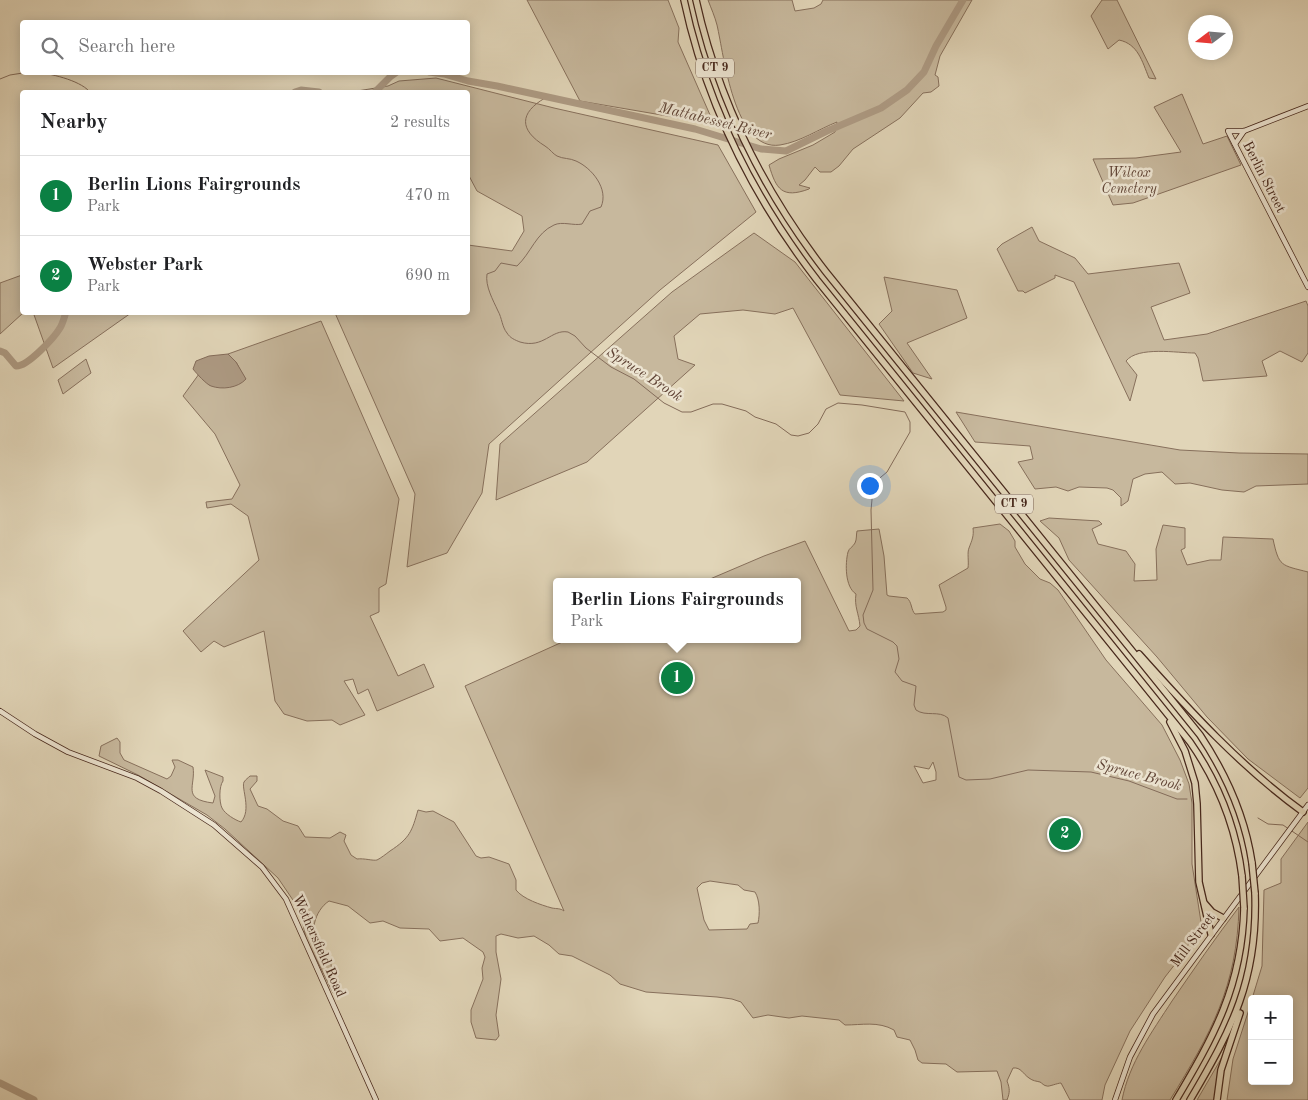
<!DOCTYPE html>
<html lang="en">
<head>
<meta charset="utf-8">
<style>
  :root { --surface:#fff; --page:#f6f6f6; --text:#202124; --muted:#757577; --line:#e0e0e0; --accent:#0b8043 }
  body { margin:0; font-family:"Old Standard TT",serif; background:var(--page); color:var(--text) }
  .controls { position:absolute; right:15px; bottom:15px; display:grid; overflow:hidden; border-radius:5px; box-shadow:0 2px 12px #0003 }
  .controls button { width:45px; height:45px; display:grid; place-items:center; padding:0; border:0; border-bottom:1px solid var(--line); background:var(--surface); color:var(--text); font:25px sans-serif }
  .compass { position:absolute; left:1188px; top:15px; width:45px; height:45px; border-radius:50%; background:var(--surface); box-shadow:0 2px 12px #0003; rotate:254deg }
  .you { position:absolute; left:869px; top:485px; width:18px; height:18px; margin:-12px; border:4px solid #fff; border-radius:50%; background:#1a73e8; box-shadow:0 0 0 8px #1a73e833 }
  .badge { display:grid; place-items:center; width:32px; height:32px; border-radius:50%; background:var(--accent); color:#fff; font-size:16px; font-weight:700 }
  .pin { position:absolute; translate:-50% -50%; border:2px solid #fff; box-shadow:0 1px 5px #0006 }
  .popup { position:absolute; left:553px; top:578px; width:248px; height:65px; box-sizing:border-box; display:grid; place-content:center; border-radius:5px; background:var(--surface); filter:drop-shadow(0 1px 4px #0005); font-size:16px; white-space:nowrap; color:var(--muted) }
  .popup b { font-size:19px; color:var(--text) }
  .popup::after { content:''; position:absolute; left:50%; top:100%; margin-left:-10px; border:10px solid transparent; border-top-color:var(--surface) }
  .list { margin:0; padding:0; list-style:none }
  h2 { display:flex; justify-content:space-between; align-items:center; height:65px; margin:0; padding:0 20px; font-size:21px }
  h2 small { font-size:16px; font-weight:400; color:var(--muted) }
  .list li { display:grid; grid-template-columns:32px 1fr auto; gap:15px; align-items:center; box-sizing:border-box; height:80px; padding:0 20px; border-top:1px solid var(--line) }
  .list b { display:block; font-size:19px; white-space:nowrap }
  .list p { margin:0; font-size:16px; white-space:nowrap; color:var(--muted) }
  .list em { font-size:16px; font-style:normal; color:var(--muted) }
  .icon { flex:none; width:28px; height:28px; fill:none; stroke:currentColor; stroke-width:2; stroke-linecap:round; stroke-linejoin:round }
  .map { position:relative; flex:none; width:1308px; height:1100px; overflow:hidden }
  .search { position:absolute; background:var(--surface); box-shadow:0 2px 12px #0003; left:20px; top:20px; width:450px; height:55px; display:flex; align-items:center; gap:12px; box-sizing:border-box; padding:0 18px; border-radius:5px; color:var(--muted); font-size:19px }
  .panel { position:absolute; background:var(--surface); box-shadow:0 2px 12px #0003; left:20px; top:90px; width:450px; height:225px; border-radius:5px }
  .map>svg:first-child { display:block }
  .green { fill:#c7b89d; stroke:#87705c; fill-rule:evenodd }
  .water { fill:#ad9a83; stroke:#846c5a }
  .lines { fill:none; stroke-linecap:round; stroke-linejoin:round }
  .stream { stroke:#846c5a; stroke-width:1 }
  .river { stroke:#ad9a83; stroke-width:7 }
  .secondary-casing { stroke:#47281c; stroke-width:6 }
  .highway-casing { stroke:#47281c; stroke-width:8 }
  .secondary { stroke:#ece4d1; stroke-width:4.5 }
  .highway { stroke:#e1d5b8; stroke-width:5.5 }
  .highway-bridge-casing { stroke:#47281c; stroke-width:8; stroke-linecap:butt }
  .highway-bridge { stroke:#e1d5b8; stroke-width:5.5 }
  .labels { text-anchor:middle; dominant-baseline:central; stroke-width:5; stroke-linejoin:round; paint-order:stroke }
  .shield { fill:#ece4d1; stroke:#786052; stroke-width:1 }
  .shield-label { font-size:12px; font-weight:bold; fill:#47281c }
  .park-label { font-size:14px; font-style:italic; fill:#614536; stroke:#ece4d1 }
  .street-label { font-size:14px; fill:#47281c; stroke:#ece4d1 }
  .water-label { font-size:15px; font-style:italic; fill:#604436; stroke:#ece4d1 }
</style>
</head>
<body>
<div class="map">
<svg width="1308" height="1100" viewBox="0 0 1308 1100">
  <rect width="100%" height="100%" fill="#e1d5b8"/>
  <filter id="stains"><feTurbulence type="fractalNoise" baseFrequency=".004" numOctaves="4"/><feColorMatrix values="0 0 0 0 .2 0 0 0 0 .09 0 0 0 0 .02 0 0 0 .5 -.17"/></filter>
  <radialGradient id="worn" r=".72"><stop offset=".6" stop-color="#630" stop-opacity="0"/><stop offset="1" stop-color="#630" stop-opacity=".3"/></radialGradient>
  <g class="green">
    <path d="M527,0H668L679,28L678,42L714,124L580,101Z"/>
    <path d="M708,0H792L795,11L814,8L821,4L823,0H972L940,56L935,75L938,77L939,86L931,92L923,93L900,118L853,149L839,166L831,172H820L815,167L805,180L799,185L810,188L809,189C782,199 776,189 769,165L779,159L813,145L835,132L837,122C819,129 800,142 780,145C734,152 724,55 717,25C715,17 711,8 708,0Z"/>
    <path d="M1102,0H1117L1156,79L1149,78C1142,61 1138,44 1119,40L1108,49L1091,16Z"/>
    <path d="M436,78L554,108L718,145L756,212L660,290L489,444L482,493L447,553L407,567L415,494L335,313L468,312V245L512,251L524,231L522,216L477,191L468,174V92H351L388,86L399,81Z"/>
    <path d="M1182,94L1203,144L1227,136L1241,165L1133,203L1113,205L1093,159L1136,158L1181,152L1154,107Z"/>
    <path d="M1032,227L1039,241L1075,258L1088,274L1179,263L1190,293L1151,307L1164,340L1207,334L1306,301L1308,306V353L1302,362L1280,351L1262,361L1267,376L1203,381L1198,358L1195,353C1177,353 1138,346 1126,361L1137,375L1130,401L1074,282L1055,275V278L1025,293L1023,291H1018L997,249L1002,244Z"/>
    <path d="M754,233L795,262L904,401L840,395L793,308L775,314L743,310L700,314L674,336L678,359L695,365L587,462L496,500L500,444L672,292Z"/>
    <path d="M22,275L23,313L0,334V283Z"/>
    <path d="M884,277L957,290L967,318L907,343L932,379L913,373L879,324L892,311Z"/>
    <path d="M33,312H131V313L53,368Z"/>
    <path d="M321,321L399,499L386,584L379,588V612L370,616L398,676L424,664L434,687L377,711L368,689L358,694L353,679L344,681L365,715L340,725L332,720L307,721L284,714L275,701L264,631L224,647L214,641L201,652L183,631L259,560L248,516L231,504L207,508L206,502L232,499L240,485L215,434L183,396L199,374L209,385L245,379L236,362L228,354Z"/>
    <path d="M86,359L91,373L63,394L58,380Z"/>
    <path d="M956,412L1180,450L1239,453L1308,454V484L1256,486L1244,492L1222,490L1190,483L1175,484L1162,472L1145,474L1133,479L1128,501L1121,506V498L1113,490L1107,488L1079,487L1068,491L1056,487L1035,489L1018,462L1033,459L1030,446L975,442Z"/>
    <path d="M1049,518L1099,521L1102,524L1092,529L1098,544L1126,551L1135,564L1134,581L1157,580L1156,549L1163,525L1185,528V548L1181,550L1187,565L1210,560H1221L1223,537L1273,539C1279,567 1281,565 1308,572V788L1300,798L1248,759L1207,717L1157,657L1069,560L1059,538L1040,521Z"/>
    <path d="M1000,524L1009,531L1015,541V547L1025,564L1040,579L1050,583L1058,590L1106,660L1162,725L1180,760L1189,784L1192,803V864L1201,922L1183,954L1165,977L1130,1031L1105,1085L1102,1100H1070L1061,1083C1058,1083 1048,1087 1047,1086C1044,1086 1042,1083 1040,1082C1036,1081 1033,1081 1029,1078C1023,1074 1021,1067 1013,1068L1007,1081C1010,1089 1010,1092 1007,1100H1003L1001,1082L997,1071L957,1072L946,1064L922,1063L918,1060L915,1050L910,1040L897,1037L894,1030C878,1021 862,1025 845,1025L839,1020L802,1016L789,1018L768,1015L753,1018L741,1002L732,999L717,997L646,992L620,984L610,975L572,956L559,954L549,945L534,936L518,938L501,934L496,936V952L501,979L496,1015L499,1036L496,1040L476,1038L471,1022V1010L483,979L482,968L485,957L483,952L463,938L440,941L429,929L400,928L383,921L370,923L348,906L329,901C314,911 309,934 318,949C320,954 327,955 330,959L333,975L340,983L336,992L333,993L306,938L302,920L297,906L278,878L225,829L207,815L138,775L99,756L101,746L117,738L120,742V753L124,760L167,779L171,776L175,767L172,760H178L193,767C196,786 181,799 213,803L215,796L205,770L223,777V781C219,786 219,802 222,808C225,814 235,820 241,822C252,810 241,788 244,782C246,779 248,778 250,776H257V781L250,789L258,806L267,809L283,821L298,826L305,837L330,838L340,832L346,835L344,841L351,855L357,859C364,858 373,861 377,860C381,858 386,854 390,851C410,838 412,831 418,810L426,812L433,811L454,822L476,856L481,858L489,857L509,864L516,880V890C523,899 541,905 552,908C557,909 560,908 564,911L465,686L569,639H797V582H703L764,556L805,541L849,631L856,630L860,626C859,614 854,606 856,594C845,587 845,564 848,552C849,548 853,547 855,543C857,539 856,535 857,531L879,529L884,556L887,595L889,596L907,598C912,602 911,610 915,614L943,612L946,610V607L939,585L968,568C969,562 967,552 969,548C972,540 974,536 973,528ZM933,762L936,772V780L923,783L914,766L929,769ZM710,881L738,885L744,890L755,892C760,900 760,914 758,923L750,924L747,929L709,930L704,920L697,888L702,883Z"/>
    <path d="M1308,822V1100H1227L1233,1059L1252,1000V1081H1289V999H1252L1262,966L1264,890L1281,883V859Z"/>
    <path d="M1239,907C1237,987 1211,1033 1170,1100H1122C1129,1063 1152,1032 1172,1001C1194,969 1216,937 1239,907Z"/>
    <path d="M1225,1052L1218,1072L1214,1100H1197Z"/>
  </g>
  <path class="water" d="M228,354L236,362L246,379C238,388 222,390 211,386C206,384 197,374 193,369L196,361L209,356Z"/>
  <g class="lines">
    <g class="stream">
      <path d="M34,72C49,73 79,80 89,91"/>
      <path d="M0,79L10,75L29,72"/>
      <path d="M545,98C519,113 519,130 545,146C550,149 553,154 557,156C563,159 570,158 576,161C592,168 609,189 601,207L590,211L582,224C574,226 562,221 554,225C536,233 531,253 517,266L501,263L495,271L487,274C485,286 493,300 498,311C502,318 502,327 507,333C510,338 515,340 520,342C544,349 551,329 568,332L575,336L586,348L611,367L634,379L664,403L682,412H691L713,404H722L746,411L755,417L776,424L791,435L798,436L809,433L818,424L826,409L838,403L862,405L905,412L910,422V432L887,472L875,482L873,489L871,510L873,590L863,615L864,623L867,629L893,642L897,646L899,659L895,672L902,681L916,686L914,705L916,710C926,717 939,710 948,718L959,777L966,780L990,779L1028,770L1091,772L1129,781L1177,799H1187"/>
      <path d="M1258,818L1268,824L1283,825L1308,842"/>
    </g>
    <g class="river">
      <path d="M429,72L444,74L468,81L497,86L695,129L761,149L786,151L827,131L881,108L907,90L924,72L936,46L963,0"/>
      <path d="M295,92L301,90L319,92"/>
      <path d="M375,92L390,77L397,72"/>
      <path d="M0,351L5,353L16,366C27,367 54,338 60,328C63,323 64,318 66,312"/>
      <path d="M0,1083L34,1100"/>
    </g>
    <defs>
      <g id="secondary">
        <path d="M1308,106L1244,131H1228L1308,287"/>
        <path d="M1235,144L1244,131"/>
        <path d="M0,711L35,734L68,752L137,778L161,791L214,825L262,867L286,899L376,1100"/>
        <path d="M1115,1100L1130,1057L1153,1014L1308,805"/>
      </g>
      <g id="highway">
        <path d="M684,0C706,103 753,197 817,280L1190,742C1218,782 1236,828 1242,876"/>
        <path d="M696,0C718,100 764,192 826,272L1200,735C1226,774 1245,816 1252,863"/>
        <path d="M1139,654C1190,711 1241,767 1303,812"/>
        <path d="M1170,722L1185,751L1195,783L1197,804L1199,882L1211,934"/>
        <path d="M1205,904L1212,912L1223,918"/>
        <path d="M1176,1100C1214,1036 1242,986 1244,908"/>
        <path d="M1190,1100C1232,1029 1258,979 1255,893"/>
        <path d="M1217,1100L1221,1070L1240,1013"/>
      </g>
    </defs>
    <use href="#secondary" class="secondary-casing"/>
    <use href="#highway" class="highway-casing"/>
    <use href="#secondary" class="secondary"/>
    <use href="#highway" class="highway"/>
    <defs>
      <g id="highway-bridge">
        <path d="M1252,863L1255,893"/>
        <path d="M1242,876L1244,908"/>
      </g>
    </defs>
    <use href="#highway-bridge" class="highway-bridge-casing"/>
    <use href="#highway-bridge" class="highway-bridge"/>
  </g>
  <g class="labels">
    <g class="shield">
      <rect x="696" y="58.5" width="38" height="19" rx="4"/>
      <rect x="995" y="494.5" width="38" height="19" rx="4"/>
    </g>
    <g class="shield-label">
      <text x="715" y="68">CT 9</text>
      <text x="1014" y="504">CT 9</text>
    </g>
    <g class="park-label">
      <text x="1129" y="173">Wilcox<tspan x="1129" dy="16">Cemetery</tspan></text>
    </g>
    <g class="street-label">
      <text transform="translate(1264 177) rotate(63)">Berlin Street</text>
      <text transform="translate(1193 940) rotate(-53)">Mill Street</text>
      <text transform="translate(319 946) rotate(66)">Wethersfield Road</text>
    </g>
    <g class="water-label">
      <text transform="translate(715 122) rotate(14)">Mattabesset River</text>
      <text transform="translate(644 375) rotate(33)">Spruce Brook</text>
      <text transform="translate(1139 776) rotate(15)">Spruce Brook</text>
    </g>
  </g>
  <rect width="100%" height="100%" filter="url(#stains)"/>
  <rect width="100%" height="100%" fill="url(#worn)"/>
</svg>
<div class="controls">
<button>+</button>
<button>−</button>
</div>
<svg class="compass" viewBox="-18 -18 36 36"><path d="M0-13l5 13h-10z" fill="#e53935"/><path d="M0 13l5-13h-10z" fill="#757577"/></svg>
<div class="you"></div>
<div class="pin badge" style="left:677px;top:678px">1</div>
<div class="popup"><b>Berlin Lions Fairgrounds</b>Park</div>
<div class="pin badge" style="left:1065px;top:834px">2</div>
<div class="search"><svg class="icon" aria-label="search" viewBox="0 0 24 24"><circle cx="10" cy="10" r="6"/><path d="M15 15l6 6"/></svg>Search here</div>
<section class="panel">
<h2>Nearby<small>2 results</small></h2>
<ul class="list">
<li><span class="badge">1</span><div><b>Berlin Lions Fairgrounds</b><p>Park</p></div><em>470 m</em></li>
<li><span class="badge">2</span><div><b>Webster Park</b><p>Park</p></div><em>690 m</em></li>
</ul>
</section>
</div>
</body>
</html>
